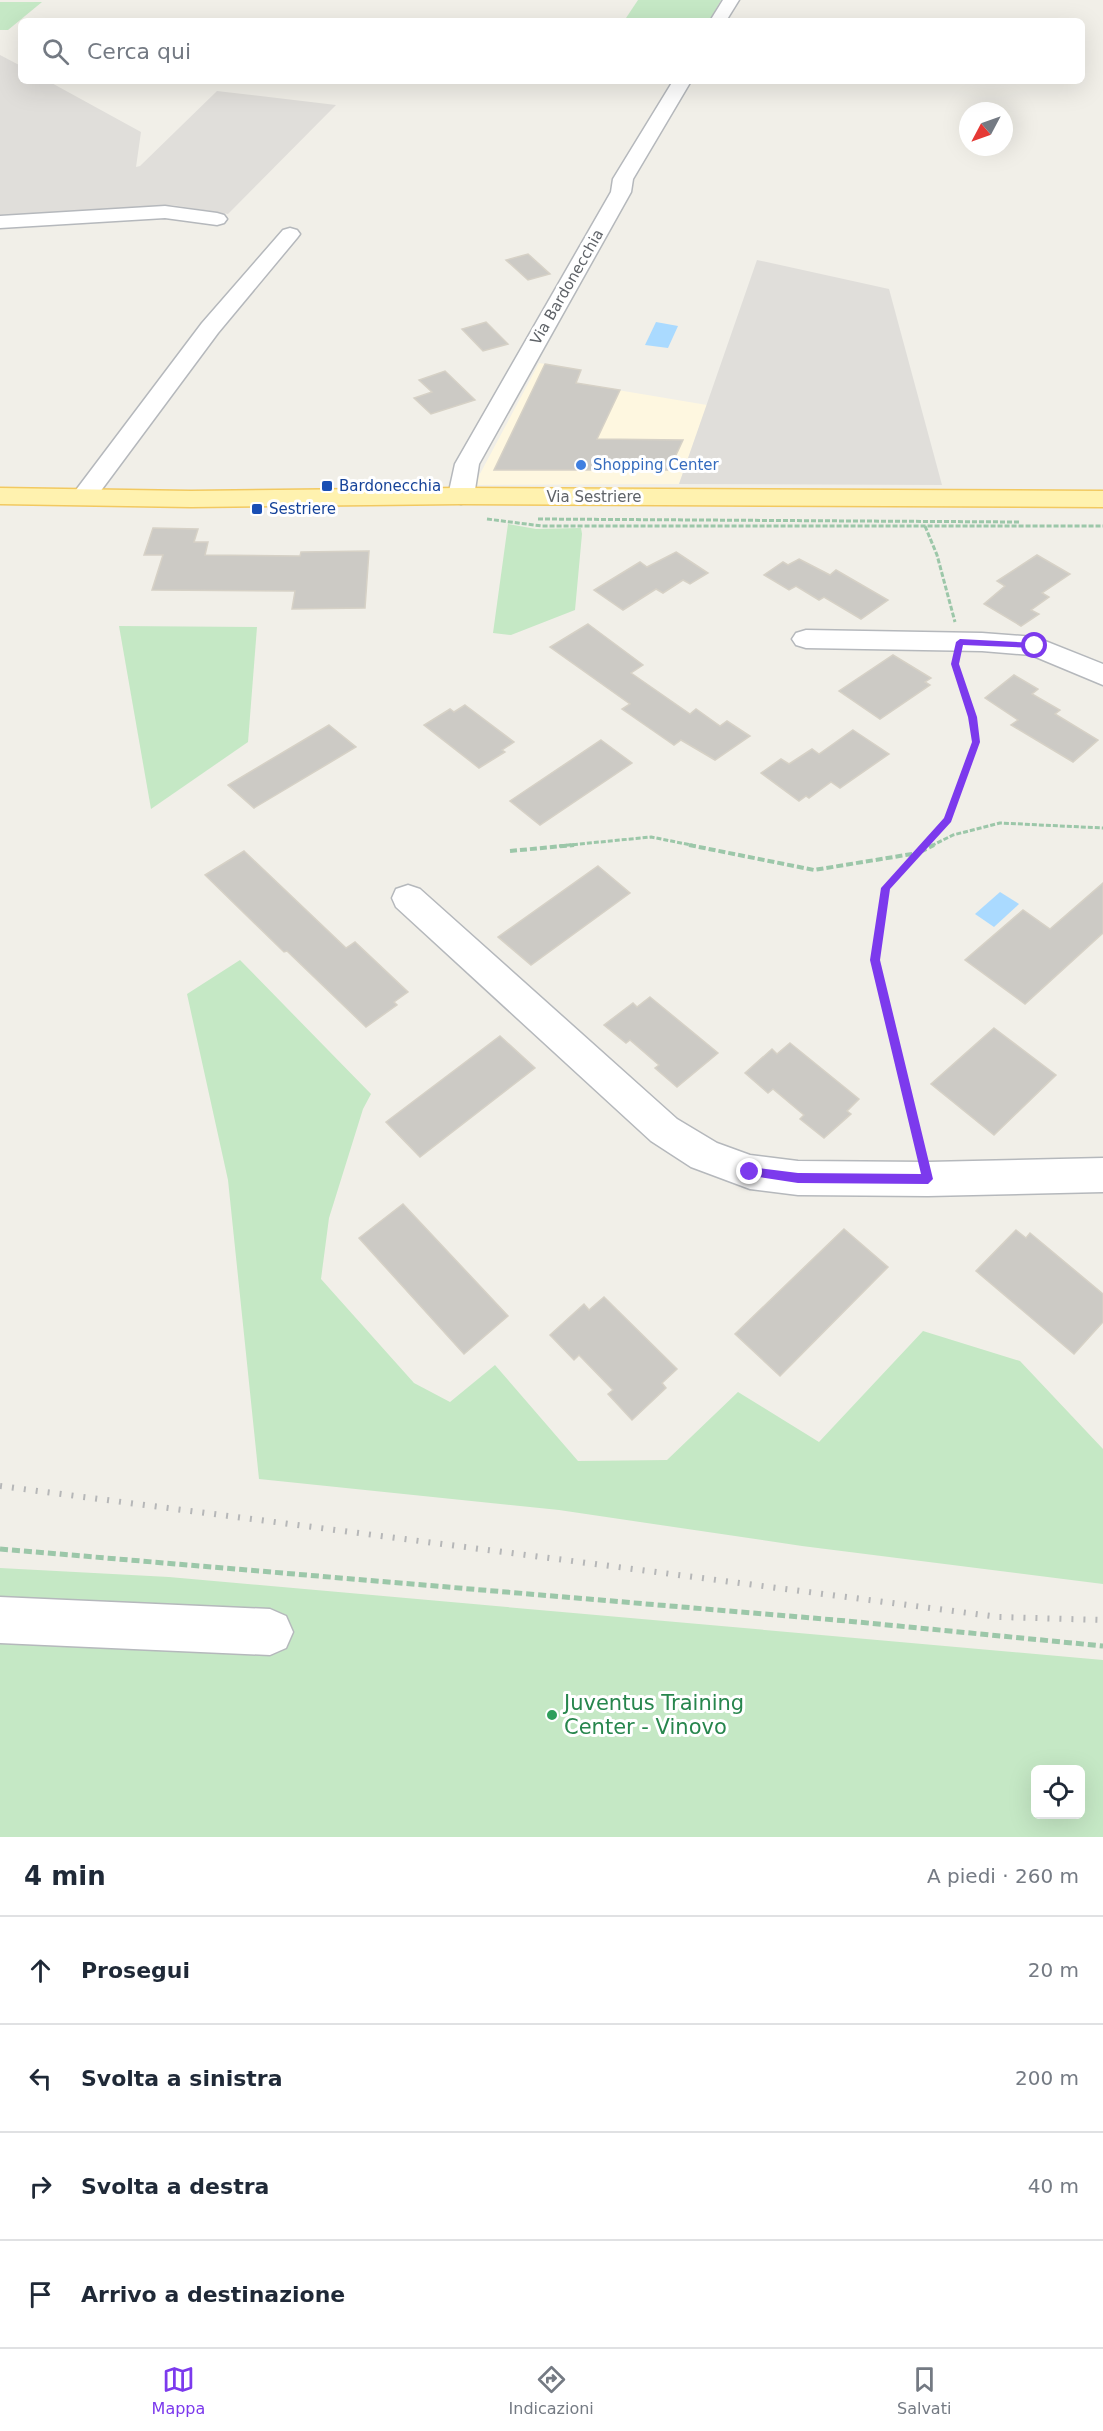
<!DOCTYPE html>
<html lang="it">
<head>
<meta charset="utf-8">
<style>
  :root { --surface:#fff; --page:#f2f2f3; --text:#1f2937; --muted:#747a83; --line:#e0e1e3; --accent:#7c3aed }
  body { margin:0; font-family:"DejaVu Sans",sans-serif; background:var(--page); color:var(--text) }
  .controls { position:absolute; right:18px; bottom:18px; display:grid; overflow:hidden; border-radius:9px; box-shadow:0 6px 24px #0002 }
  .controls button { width:54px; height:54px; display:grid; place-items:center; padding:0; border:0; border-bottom:2px solid var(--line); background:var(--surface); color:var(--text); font:30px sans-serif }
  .compass { position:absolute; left:959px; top:102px; width:54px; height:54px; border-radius:50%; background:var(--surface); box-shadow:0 6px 24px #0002; rotate:229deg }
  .stop { position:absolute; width:18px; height:18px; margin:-14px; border:4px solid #7c3aed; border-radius:50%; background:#fff }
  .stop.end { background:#7c3aed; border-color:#fff; box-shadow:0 2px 6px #0008 }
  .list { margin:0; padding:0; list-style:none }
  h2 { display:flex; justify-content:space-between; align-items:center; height:78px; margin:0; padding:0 24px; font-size:26px }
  h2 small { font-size:20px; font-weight:400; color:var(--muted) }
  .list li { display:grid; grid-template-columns:39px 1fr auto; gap:18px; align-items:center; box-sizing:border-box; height:108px; padding:0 24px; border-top:2px solid var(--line) }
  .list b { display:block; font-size:22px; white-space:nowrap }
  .list em { font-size:20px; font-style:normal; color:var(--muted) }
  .icon { flex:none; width:33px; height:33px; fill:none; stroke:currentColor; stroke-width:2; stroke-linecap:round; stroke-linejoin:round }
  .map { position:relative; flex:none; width:1103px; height:1837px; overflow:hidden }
  .search { position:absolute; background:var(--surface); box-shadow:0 6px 24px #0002; left:18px; right:18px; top:18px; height:66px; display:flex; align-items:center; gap:15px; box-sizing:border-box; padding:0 21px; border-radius:9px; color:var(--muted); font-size:22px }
  .sheet { height:510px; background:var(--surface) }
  nav { display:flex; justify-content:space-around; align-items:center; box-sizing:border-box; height:84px; border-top:2px solid var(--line); background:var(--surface); font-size:16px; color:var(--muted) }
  nav a { display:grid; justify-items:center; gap:3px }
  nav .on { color:var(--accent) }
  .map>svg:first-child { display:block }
  .commercial { fill:#fef7e0 }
  .industrial { fill:#e0deda }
  .green { fill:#c5e8c5; fill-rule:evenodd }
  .water { fill:#aadaff }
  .building { fill:#cccac5; stroke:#d6d1c6; stroke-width:1.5 }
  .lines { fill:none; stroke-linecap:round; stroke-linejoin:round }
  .minor-casing { stroke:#b5b8bc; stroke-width:3 }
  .major-casing { stroke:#f2c960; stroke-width:3 }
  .path-far2 { stroke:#9cc7a9; stroke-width:3; stroke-dasharray:5 2; stroke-linecap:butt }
  .path-far1 { stroke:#9cc7a9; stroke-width:4; stroke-dasharray:7 3; stroke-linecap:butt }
  .path { stroke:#9cc7a9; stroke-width:5; stroke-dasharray:8 4; stroke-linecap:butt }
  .minor { fill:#fff; fill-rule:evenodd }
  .major { fill:#fff2af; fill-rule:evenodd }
  .rail { stroke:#b6b7b8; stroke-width:6; stroke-dasharray:2 10; stroke-linecap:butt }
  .route { fill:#7c3aed }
  .shop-dot { fill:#3f7fe0; stroke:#fff; stroke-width:2 }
  .transit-dot { fill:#1a4fb4; stroke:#fff; stroke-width:2 }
  .leisure-dot { fill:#2e9e5b; stroke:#fff; stroke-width:2 }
  .labels { text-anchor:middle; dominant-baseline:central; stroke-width:6; stroke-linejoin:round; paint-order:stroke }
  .far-street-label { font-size:15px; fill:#5f6368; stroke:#fff }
  .far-shop-label { font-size:15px; fill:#366cbe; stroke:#fff; text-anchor:start }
  .far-transit-label { font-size:15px; fill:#164399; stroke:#fff; text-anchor:start }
  .near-leisure-label { font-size:21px; fill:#27864d; stroke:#fff; text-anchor:start }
</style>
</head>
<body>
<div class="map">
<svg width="1103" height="1837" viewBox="0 0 1103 1837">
  <rect width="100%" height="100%" fill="#f1efe8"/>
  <path class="commercial" d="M539,363L581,370L576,383L707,405L679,484L474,485Z"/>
  <g class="industrial">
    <path d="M0,55L21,66V81H48L141,132L136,167L140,166L217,91L336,105L228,214L172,205L0,217Z"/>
    <path d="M757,260L889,289L942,485L679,484Z"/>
  </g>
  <g class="green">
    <path d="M638,0H721L709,21H624Z"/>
    <path d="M0,2H42L8,30H0Z"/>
    <path d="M508,524L536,529L581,528L582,534L575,610L511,635L493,633Z"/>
    <path d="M119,626L257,627L248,742L151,809Z"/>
    <path d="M240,960L371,1094L363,1109L329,1218L321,1279L414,1383L450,1402L495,1365L578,1461L667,1460L738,1392L819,1442L923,1331L1020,1361L1103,1449V1584L802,1546L559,1510L259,1479L228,1180L187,994Z"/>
    <path d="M0,1568L169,1577L1103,1660V1837H0ZM1036,1770H1080V1814H1036Z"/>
  </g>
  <g class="water">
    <path d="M656,322L678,326L668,348L645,345Z"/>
    <path d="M1000,892L1019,904L994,927L975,914Z"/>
  </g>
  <g class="building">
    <path d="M528,254L550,274L528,280L506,260Z"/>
    <path d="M486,322L508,344L483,351L462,329Z"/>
    <path d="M545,364L581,370L576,383L620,390L597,439L683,440L669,470H494Z"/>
    <path d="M445,371L475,400L431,414L414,398L432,392L419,380Z"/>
    <path d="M153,528L198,529L194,542H208L205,555L300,556L301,552L369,551L365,608L292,609L295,591L152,590L163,555H144Z"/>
    <path d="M676,552L708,573L690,584L683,580L663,593L656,589L623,610L594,590L640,562L647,567Z"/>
    <path d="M1037,555L1070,574L1042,593L1049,597L1031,610L1039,614L1021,626L984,604L1005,586L997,581Z"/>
    <path d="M799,559L830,575L836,570L888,600L861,619L824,597L819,600L796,586L789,590L764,575L783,562L788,565Z"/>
    <path d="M588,624L643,665L631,673L690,714L696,709L720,726L727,721L750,736L715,760L681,740L674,745L655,732L622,709L630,704L550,647Z"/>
    <path d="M893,655L931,678L925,682L930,685L880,719L839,691Z"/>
    <path d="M1014,675L1038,689L1032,694L1060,710L1055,714L1098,740L1073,762L1011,725L1018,720L985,698Z"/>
    <path d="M465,705L514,742L502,750L505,752L479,768L424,725L450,709L454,712Z"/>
    <path d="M329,725L356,747L254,808L228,785Z"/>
    <path d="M853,730L889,754L840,788L831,782L809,798L806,796L799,801L761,773L781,759L789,764L812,749L819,754Z"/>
    <path d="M601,740L632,763L540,825L510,801Z"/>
    <path d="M244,851L346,948L355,942L408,992L394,1002L397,1005L366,1027L287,951L284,952L205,875Z"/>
    <path d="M598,866L630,893L531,965L498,937Z"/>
    <path d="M1103,883V933L1025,1004L965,960L1023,910L1050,929Z"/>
    <path d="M650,997L718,1053L677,1087L655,1068L659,1065L630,1040L626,1043L604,1025L633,1003L637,1007Z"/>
    <path d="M994,1028L1056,1075L994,1135L931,1084Z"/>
    <path d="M500,1036L535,1068L420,1157L386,1122Z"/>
    <path d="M790,1043L859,1099L847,1111L851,1114L824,1138L800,1119L804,1115L773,1089L768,1093L745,1073L772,1049L777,1054Z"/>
    <path d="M403,1204L508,1316L464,1354L359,1238Z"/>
    <path d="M844,1229L888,1267L780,1376L735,1334Z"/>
    <path d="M1016,1230L1026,1238L1030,1233L1103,1294V1322L1074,1354L976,1271Z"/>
    <path d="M604,1297L677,1369L662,1383L666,1388L632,1420L608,1394L613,1390L579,1355L574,1360L550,1335L584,1304L589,1310Z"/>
  </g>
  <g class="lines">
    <defs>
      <g id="minor">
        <path d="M723,0H739L726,21H710Z"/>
        <path d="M673,81H691L633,179L631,192L479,464L474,496L470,501L461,504L452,501L448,496L455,464L611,192L613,179Z"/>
        <path d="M165,206L217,213L224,215L227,219L224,223L217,225L165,218L0,228V216Z"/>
        <path d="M290,228L297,230L300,234L297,238L218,333L94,500L85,503L76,500L72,495L76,490L202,323L283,230Z"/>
        <path d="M806,630L982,633L1035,637L1103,664V685L1031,655L982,651L806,648L796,645L792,639L796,633Z"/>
        <path d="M408,885L420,889L677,1119L717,1143L750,1155L798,1161L928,1162L1103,1158V1192L928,1196L798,1195L750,1189L691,1167L651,1141L396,907L392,898L396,889Z"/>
        <path d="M0,1597L270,1609L286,1616L293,1632L286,1648L270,1655L0,1643Z"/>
      </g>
      <path id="major" d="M0,488L191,491L461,488L1103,491V507L461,504L191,507L0,504Z"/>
    </defs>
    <use href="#minor" class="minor-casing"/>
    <use href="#major" class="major-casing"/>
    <g class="path-far2">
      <path d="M487,519L542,526H1103"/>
      <path d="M538,519L1019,522"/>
      <path d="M925,526L937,555L955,622"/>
      <path d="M559,846L651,837L696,846"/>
      <path d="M924,846L948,819L976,742L973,717L955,662"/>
      <path d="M931,846L953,835L1000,823L1103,828"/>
    </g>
    <g class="path-far1">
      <path d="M689,845L814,870L918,853L925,845"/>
      <path d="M510,851L574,845"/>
      <path d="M921,1152L875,960L886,888L918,853L934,845"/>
    </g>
    <path class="path" d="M0,1549L847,1621L1103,1646"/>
    <use href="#minor" class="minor"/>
    <use href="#major" class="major"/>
    <path class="rail" d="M0,1486L999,1617L1103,1620"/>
  </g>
  <path class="route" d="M960,639L1035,643L1040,646L1035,648L963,645L959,664L977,717L980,742L951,822L890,889L880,960L933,1179L928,1184L798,1183L746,1175V1168L750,1167L798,1173L921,1174L870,960L881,888L944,818L972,742L968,717L951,664L956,642Z"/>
  <circle class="shop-dot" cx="581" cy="465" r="6"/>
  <g class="transit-dot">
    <rect x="321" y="480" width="12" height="12" rx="3"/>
    <rect x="251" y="503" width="12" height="12" rx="3"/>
  </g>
  <circle class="leisure-dot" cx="552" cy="1715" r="6"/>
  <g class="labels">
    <g class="far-street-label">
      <text transform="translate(567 287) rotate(-60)">Via Bardonecchia</text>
      <text x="594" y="497">Via Sestriere</text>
    </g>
    <g class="far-shop-label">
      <text x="593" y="465">Shopping Center</text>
    </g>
    <g class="far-transit-label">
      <text x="339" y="486">Bardonecchia</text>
      <text x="269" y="509">Sestriere</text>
    </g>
    <g class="near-leisure-label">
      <text x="564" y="1703">Juventus Training<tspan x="564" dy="24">Center - Vinovo</tspan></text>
    </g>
  </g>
</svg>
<div class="controls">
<button><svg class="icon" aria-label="locate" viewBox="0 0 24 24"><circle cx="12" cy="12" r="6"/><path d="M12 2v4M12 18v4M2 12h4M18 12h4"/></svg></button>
</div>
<svg class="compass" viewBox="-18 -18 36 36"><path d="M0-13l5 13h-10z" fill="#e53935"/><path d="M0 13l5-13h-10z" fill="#747a83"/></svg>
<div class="stop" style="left:1035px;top:646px"></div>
<div class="stop end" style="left:750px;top:1172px"></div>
<div class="search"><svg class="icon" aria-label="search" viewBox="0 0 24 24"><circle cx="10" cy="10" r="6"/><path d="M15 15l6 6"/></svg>Cerca qui</div>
</div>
<section class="sheet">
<h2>4 min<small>A piedi · 260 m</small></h2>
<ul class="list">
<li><svg class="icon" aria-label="ahead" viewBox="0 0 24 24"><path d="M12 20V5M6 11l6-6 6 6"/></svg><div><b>Prosegui</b></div><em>20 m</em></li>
<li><svg class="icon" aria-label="left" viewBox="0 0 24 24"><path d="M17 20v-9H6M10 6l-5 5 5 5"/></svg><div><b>Svolta a sinistra</b></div><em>200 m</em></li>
<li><svg class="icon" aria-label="right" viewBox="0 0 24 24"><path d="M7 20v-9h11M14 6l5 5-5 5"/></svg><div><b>Svolta a destra</b></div><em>40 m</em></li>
<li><svg class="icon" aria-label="arrive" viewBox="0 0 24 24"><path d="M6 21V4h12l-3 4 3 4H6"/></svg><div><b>Arrivo a destinazione</b></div></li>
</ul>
</section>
<nav>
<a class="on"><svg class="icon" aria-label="map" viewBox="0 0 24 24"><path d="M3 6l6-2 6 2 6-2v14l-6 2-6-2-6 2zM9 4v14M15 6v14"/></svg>Mappa</a>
<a><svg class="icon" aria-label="directions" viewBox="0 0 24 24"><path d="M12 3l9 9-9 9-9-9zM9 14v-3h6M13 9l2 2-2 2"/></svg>Indicazioni</a>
<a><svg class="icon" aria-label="saved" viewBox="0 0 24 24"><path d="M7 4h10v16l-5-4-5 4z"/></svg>Salvati</a>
</nav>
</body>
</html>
